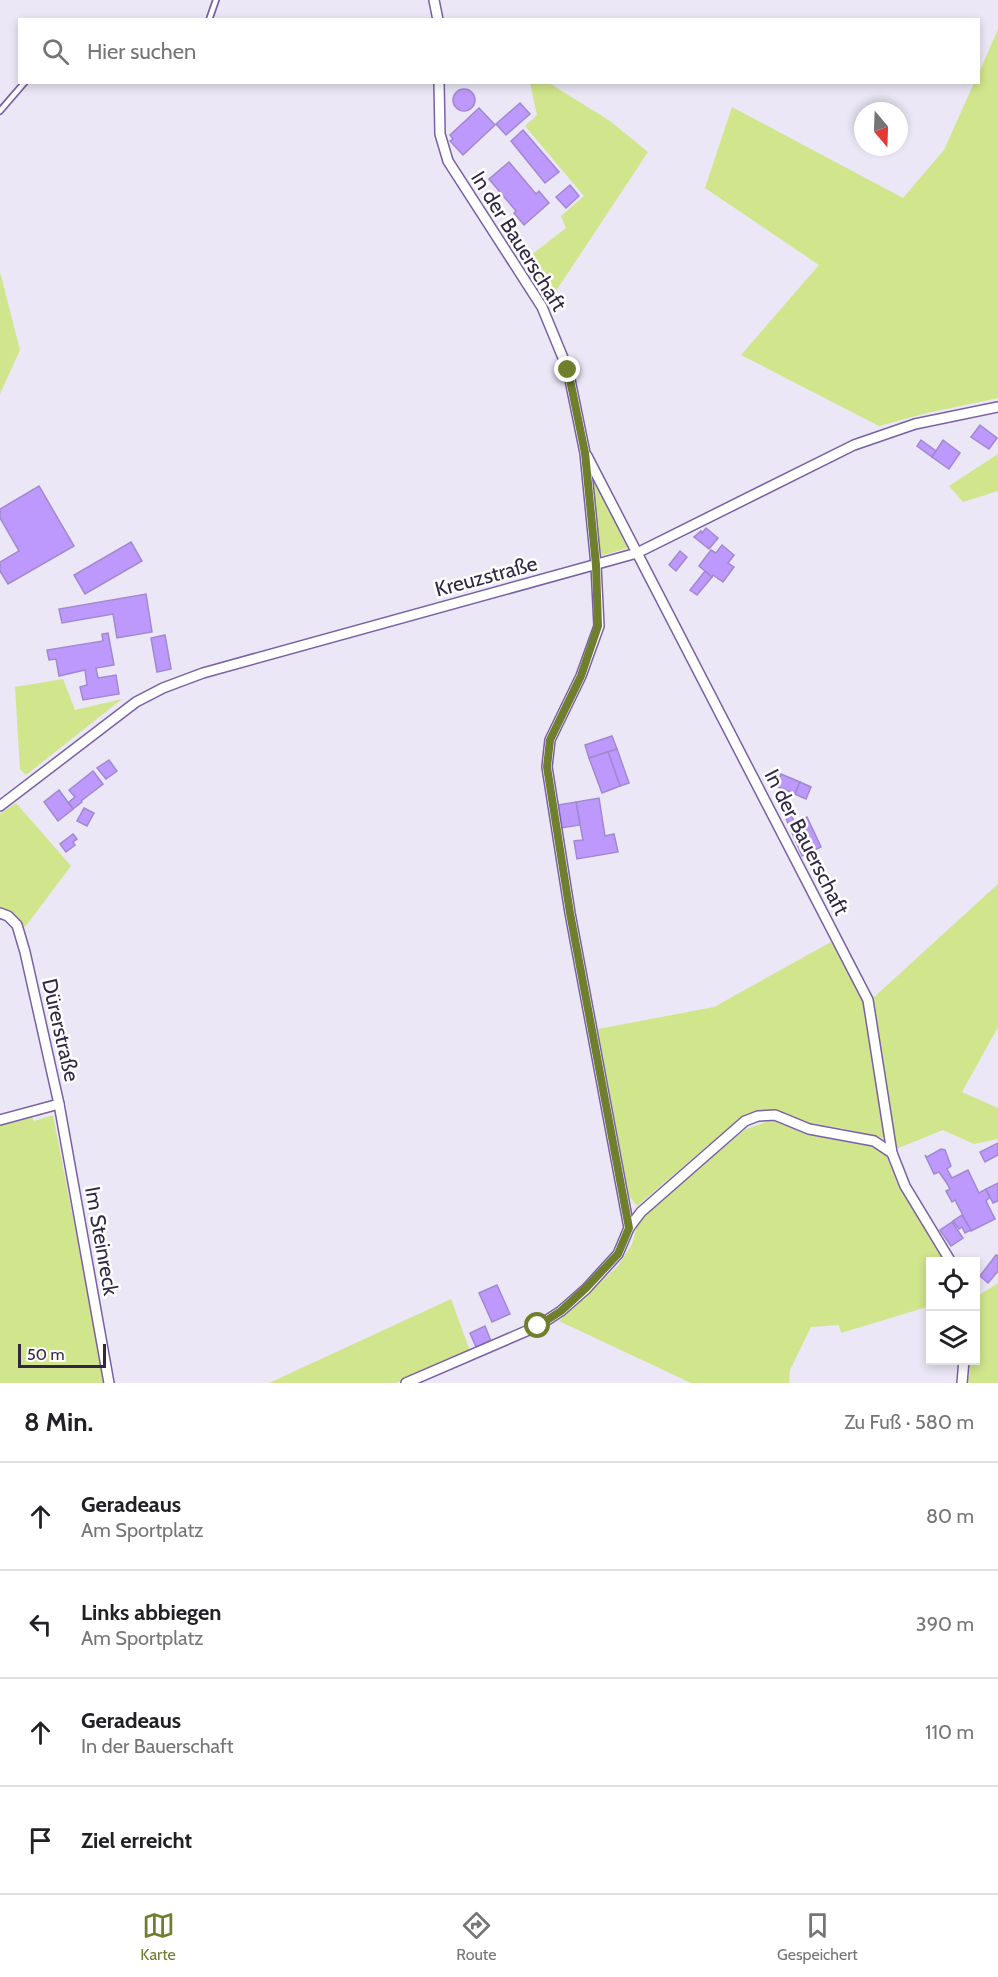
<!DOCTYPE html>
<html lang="de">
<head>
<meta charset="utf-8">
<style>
  :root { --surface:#fff; --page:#f2f2f2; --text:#202124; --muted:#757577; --line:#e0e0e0; --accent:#6f7f2d }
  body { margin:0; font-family:Cabin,sans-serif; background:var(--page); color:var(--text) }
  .controls { position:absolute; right:18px; bottom:18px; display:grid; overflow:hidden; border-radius:0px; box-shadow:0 3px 9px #0003 }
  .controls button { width:54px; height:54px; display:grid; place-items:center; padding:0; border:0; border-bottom:2px solid var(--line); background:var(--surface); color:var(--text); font:30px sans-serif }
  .compass { position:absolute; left:854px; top:102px; width:54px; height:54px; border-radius:50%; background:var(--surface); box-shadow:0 3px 9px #0003; rotate:161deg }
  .scale { position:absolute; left:18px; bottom:15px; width:88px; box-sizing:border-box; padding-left:6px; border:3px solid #312744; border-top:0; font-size:16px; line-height:21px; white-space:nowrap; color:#312744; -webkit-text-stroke:4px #fff; paint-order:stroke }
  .stop { position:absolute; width:18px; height:18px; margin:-14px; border:4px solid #6f7f2d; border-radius:50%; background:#fff }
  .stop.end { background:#6f7f2d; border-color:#fff; box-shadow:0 2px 6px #0008 }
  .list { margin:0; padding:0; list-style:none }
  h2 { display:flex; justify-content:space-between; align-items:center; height:78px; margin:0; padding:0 24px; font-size:26px }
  h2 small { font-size:20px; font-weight:400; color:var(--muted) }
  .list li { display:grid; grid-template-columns:39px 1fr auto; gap:18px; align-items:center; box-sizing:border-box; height:108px; padding:0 24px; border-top:2px solid var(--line) }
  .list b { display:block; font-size:22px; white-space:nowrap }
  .list p { margin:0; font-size:20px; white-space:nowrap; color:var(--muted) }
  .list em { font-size:20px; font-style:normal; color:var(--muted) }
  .icon { flex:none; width:33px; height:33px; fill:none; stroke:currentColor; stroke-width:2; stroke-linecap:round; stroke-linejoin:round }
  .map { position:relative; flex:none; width:998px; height:1383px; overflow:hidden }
  .search { position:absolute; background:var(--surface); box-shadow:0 3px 9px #0003; left:18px; right:18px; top:18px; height:66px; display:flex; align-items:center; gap:15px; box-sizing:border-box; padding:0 21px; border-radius:0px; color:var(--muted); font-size:22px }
  .sheet { height:510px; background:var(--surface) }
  nav { display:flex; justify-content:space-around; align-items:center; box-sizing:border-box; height:84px; border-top:2px solid var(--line); background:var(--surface); font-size:16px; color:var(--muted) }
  nav a { display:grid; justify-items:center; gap:3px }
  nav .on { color:var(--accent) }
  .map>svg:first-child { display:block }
  .green { fill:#d0e58c }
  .building { fill:#bd98fd; stroke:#a189d0; stroke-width:1.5 }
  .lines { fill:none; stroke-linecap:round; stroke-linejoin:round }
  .lane-casing { stroke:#7960a4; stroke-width:8 }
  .street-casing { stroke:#7960a4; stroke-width:12 }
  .lane { stroke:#fff; stroke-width:4.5 }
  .street { stroke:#fff; stroke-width:9 }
  .route { stroke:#6f7f2d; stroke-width:8 }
  .labels { text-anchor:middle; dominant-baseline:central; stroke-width:5; stroke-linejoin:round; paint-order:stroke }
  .street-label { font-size:21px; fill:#312744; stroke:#fff }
</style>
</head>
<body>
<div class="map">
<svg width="998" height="1383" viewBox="0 0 998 1383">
  <rect width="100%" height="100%" fill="#ebe7f6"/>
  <g class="green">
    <path d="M998,29V398L927,413L879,426L741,355L819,265L705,188L732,107L903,198L944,150L974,83L978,82L979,73Z"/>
    <path d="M530,83H549L610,121L648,152L550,300L521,263L566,228L561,216L584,196L525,126L537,115Z"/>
    <path d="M0,272L20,350L0,394Z"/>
    <path d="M998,454V491L963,502L949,486Z"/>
    <path d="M595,479L628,548L600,556L591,480Z"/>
    <path d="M63,679L75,710L122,699L26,775L20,769L15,687Z"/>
    <path d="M16,803L71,866L25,927L7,912L0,909V814Z"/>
    <path d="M998,884V1027L962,1092L998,1108V1139L974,1144L943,1130L896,1149L872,999Z"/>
    <path d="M831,942L863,1000L884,1138L841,1128L809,1123L773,1110L741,1117L637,1206L629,1196L598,1029L714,1007Z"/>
    <path d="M53,1115L105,1383H0V1125L32,1117L34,1121Z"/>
    <path d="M772,1120L802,1131L869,1145L886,1155L898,1185L944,1261L930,1262V1306L841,1333L839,1325L811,1327L790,1370L789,1383H691L559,1321L618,1266L632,1244L637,1226L650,1208L746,1129Z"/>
    <path d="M998,1283V1383H968L970,1361L976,1360V1297Z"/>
    <path d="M451,1299L470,1351L396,1383H269Z"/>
  </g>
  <g class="building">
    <circle cx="464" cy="100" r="11"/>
    <path d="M520,103L530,114L506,135L496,124Z"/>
    <path d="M479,108L495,125L463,155L450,141L453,139L450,135Z"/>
    <path d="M523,130L559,172L545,183L511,141Z"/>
    <path d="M509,162L536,194L539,191L549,203L524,225L514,213L516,211L489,179Z"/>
    <path d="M570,185L579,196L566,208L556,197Z"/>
    <path d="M980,425L997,438L989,449L971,437Z"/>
    <path d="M921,440L936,451L932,457L917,446Z"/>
    <path d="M943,440L960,453L949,469L932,457Z"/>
    <path d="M39,486L74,546L8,584L0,571V562L19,551L0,518V509Z"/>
    <path d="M706,528L718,538L709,549L694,537L701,531L702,533Z"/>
    <path d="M131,542L142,561L85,594L74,575Z"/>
    <path d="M722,545L734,555L728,563L734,567L723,582L713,575L712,577L699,566L711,550L716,553Z"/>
    <path d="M680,551L687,557L676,571L669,565Z"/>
    <path d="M705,571L712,577L697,595L690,590Z"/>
    <path d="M146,594L152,632L117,638L113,614L62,623L59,609Z"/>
    <path d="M108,633L114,665L96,668L98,678L116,675L119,694L83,700L80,687L87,685L85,670L59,676L56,659L49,660L47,650L103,641L102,634Z"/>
    <path d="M165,635L171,669L157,672L151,638Z"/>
    <path d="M612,736L617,749L589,758L585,745Z"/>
    <path d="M617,749L629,783L620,786L608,752Z"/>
    <path d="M608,752L620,786L602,793L589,758Z"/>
    <path d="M109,760L117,771L106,779L97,768Z"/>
    <path d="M93,771L103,784L81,801L82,802L73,809L69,802L75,797L69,790Z"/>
    <path d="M781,774L800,782L795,794L776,786Z"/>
    <path d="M800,782L811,787L806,799L795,794Z"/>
    <path d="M59,790L73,809L58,821L44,802Z"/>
    <path d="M599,798L605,836L614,834L618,852L577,859L574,841L583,840L576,802Z"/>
    <path d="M576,802L580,825L561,828L557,805Z"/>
    <path d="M84,808L94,813L87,826L77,821Z"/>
    <path d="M790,812L795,823L807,817L821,847L802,856L784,814Z"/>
    <path d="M73,834L77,839L73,842L75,845L66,852L60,844Z"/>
    <path d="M998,1143V1155L985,1162L980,1152Z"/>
    <path d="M941,1149L945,1150L951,1166L947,1169L952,1178L968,1170L979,1193L986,1189L990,1197L986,1201L995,1219L971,1231L955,1200L952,1202L946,1191L950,1189L946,1182L939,1172L934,1174L925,1155L927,1157Z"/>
    <path d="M998,1183V1201L993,1203L986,1189Z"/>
    <path d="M962,1215L971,1230L965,1233L962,1227L959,1229L953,1221Z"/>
    <path d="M952,1222L963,1238L951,1246L940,1230Z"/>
    <path d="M996,1255L998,1256V1271L988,1283L980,1276Z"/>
    <path d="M497,1285L510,1314L492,1322L479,1293Z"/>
    <path d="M485,1326L491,1341L476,1347L470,1333Z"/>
  </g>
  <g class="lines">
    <defs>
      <g id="lane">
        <path d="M209,20L216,0"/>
        <path d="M0,111L25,82"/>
      </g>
      <g id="street">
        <path d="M434,0L438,20"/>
        <path d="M439,82L440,134L448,161L542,307L568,370L585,453L596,565L599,626L581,676L550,740L547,767L570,913L629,1228"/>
        <path d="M587,456L868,1000L892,1153L905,1186L951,1262"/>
        <path d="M0,806L136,702L163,688L203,673L637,553L854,445L915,424L998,407"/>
        <path d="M0,913L8,916L17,925L25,952L59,1104L109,1383"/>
        <path d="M0,1120L59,1104"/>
        <path d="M406,1383L538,1326L561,1311L586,1289L618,1254L629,1228L641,1212L745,1121L758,1116L775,1115L809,1129L874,1141L892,1153"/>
        <path d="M962,1383L964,1360"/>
      </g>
    </defs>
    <use href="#lane" class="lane-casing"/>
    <use href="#street" class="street-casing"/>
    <use href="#lane" class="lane"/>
    <use href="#street" class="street"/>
  </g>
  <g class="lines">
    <path class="route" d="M538,1326L561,1311L586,1288L618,1254L629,1228L570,913L547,767L550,740L581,676L598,626L596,565L585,453L568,370"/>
  </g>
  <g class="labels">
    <g class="street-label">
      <text transform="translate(519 241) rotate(58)">In der Bauerschaft</text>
      <text transform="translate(486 576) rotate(-15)">Kreuzstraße</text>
      <text transform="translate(807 842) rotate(63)">In der Bauerschaft</text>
      <text transform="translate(61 1030) rotate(77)">Dürerstraße</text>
      <text transform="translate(102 1241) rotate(80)">Im Steinreck</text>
    </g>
  </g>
</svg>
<div class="controls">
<button><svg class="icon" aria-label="locate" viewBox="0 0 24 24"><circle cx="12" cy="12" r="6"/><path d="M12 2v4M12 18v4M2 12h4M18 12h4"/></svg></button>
<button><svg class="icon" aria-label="layers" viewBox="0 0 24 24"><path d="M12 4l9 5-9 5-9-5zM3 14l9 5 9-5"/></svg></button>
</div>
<svg class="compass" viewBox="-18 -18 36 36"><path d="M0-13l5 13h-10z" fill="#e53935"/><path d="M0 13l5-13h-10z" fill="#757577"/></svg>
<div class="scale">50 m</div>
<div class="stop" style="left:538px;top:1326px"></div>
<div class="stop end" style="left:568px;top:370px"></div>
<div class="search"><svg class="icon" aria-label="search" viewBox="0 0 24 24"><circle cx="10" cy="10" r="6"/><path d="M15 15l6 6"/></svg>Hier suchen</div>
</div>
<section class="sheet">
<h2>8 Min.<small>Zu Fuß · 580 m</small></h2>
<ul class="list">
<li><svg class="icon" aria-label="ahead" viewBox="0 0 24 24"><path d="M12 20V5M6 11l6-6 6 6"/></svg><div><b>Geradeaus</b><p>Am Sportplatz</p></div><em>80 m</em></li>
<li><svg class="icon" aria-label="left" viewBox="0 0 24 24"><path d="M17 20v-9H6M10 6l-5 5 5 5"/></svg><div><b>Links abbiegen</b><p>Am Sportplatz</p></div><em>390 m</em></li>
<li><svg class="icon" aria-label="ahead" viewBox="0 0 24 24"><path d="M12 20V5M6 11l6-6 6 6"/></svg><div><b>Geradeaus</b><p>In der Bauerschaft</p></div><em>110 m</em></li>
<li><svg class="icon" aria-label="arrive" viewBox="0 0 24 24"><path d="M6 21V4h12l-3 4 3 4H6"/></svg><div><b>Ziel erreicht</b></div></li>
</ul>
</section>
<nav>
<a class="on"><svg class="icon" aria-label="map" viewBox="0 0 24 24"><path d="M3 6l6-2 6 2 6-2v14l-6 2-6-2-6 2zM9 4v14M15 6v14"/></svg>Karte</a>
<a><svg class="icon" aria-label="directions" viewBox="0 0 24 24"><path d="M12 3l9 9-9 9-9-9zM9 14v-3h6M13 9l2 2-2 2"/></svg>Route</a>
<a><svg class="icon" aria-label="saved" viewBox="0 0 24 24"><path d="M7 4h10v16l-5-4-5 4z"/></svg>Gespeichert</a>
</nav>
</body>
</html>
